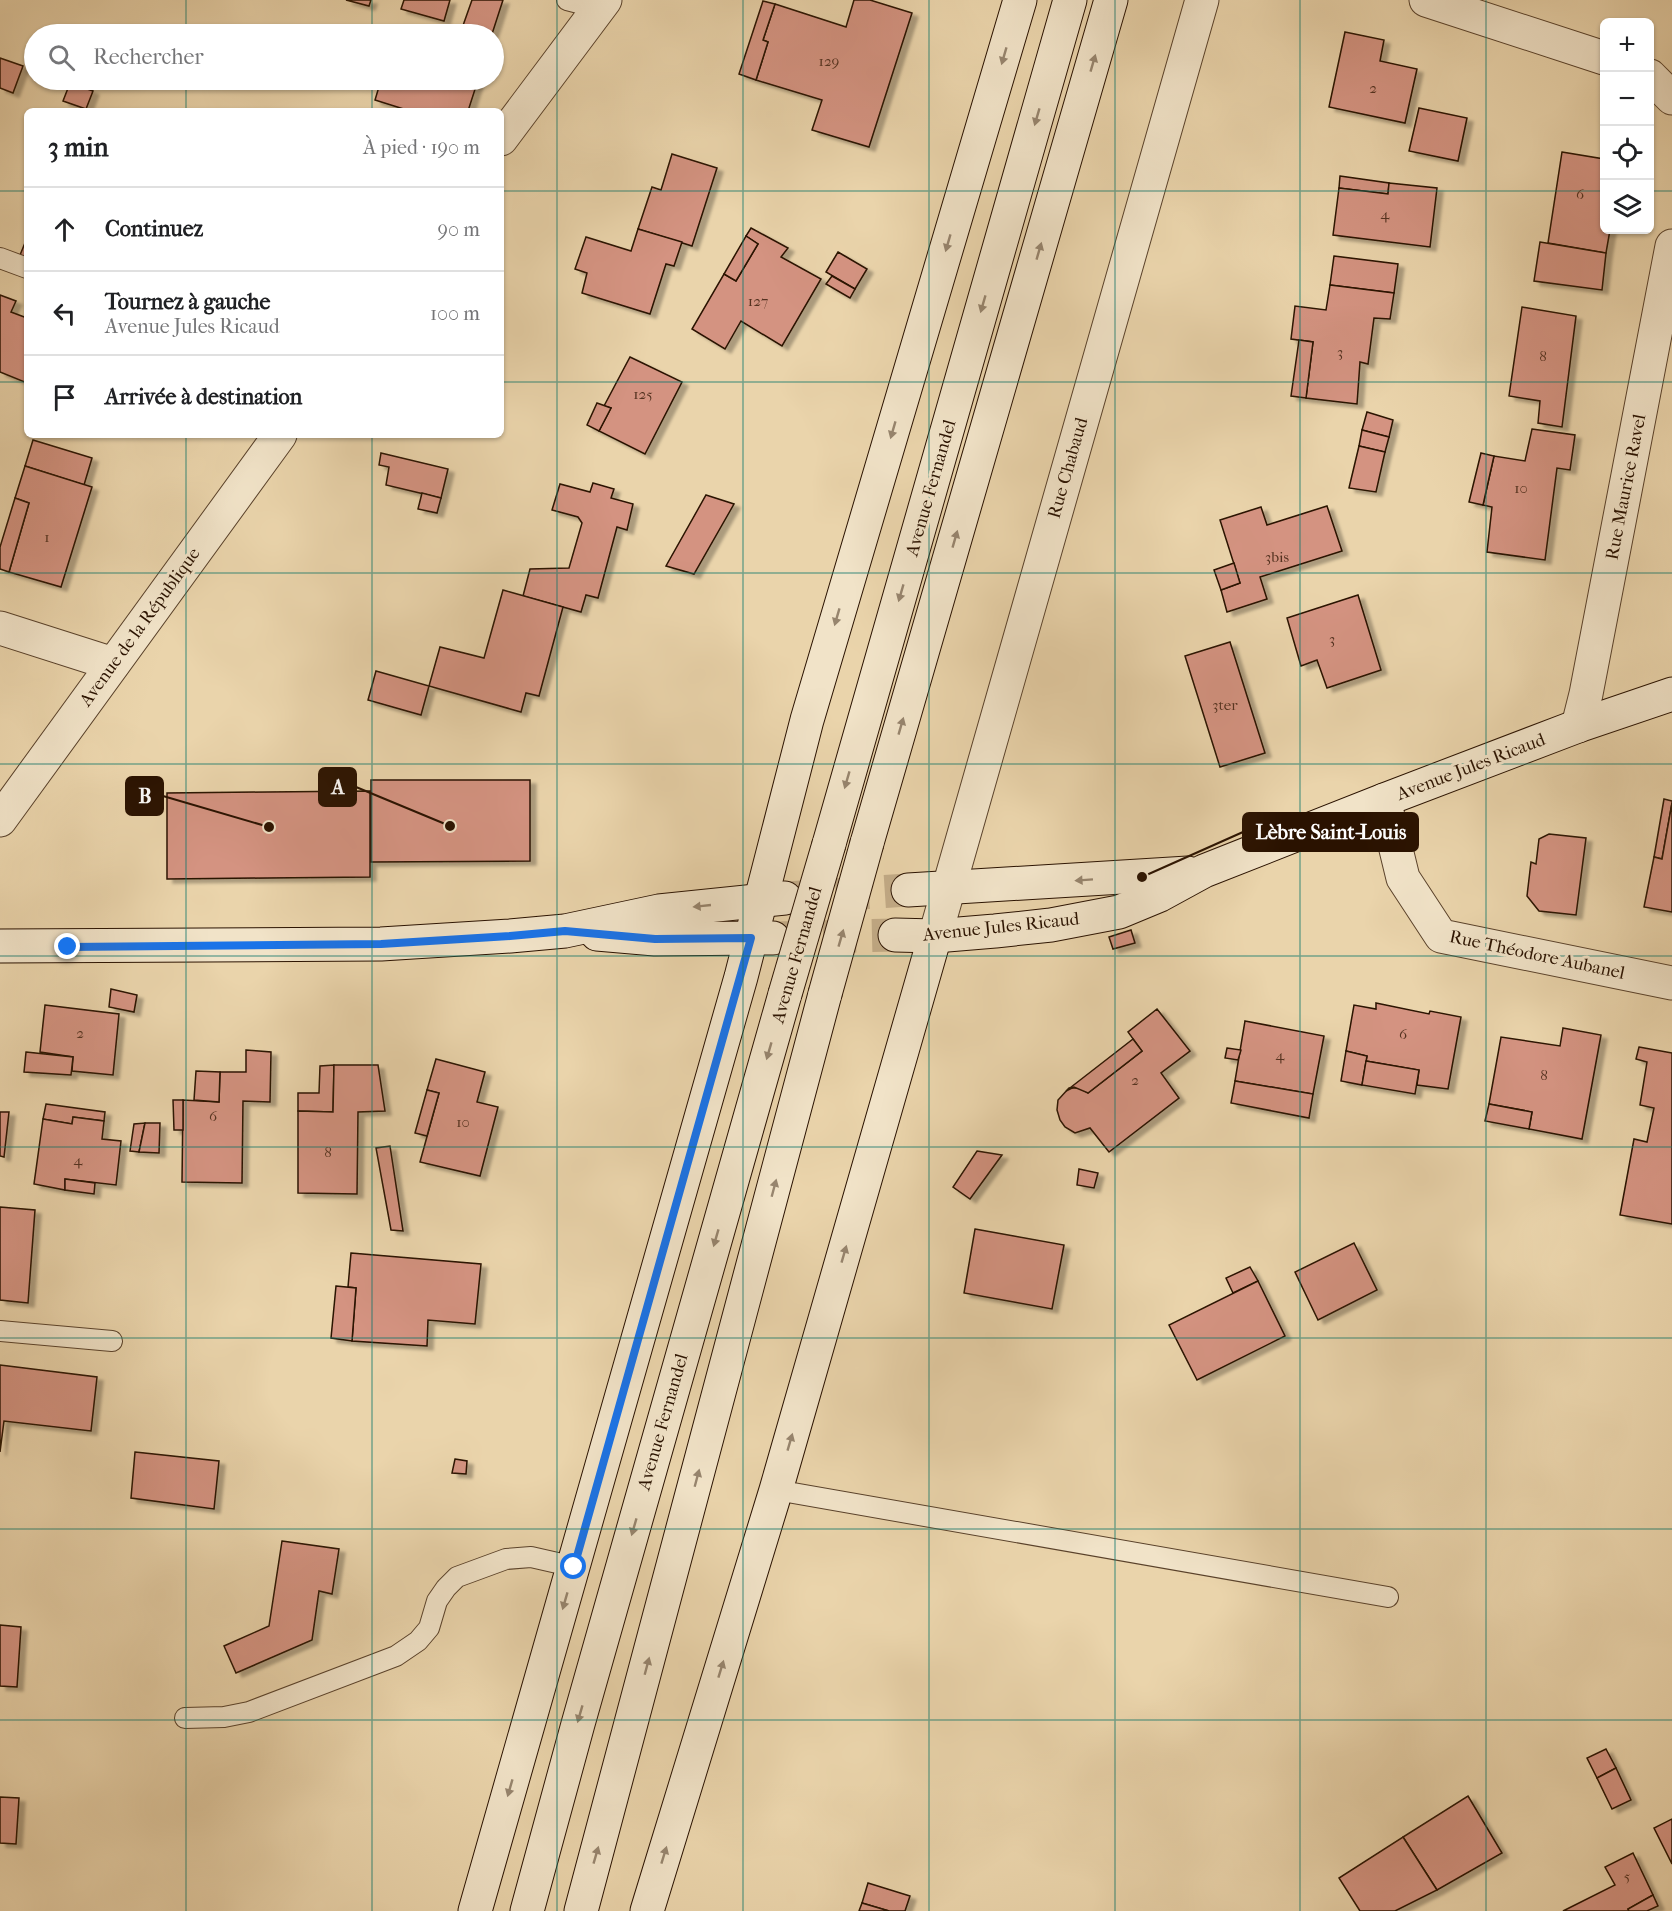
<!DOCTYPE html>
<html lang="fr">
<head>
<meta charset="utf-8">
<style>
  :root { --surface:#fff; --page:#f2f2f2; --text:#202124; --muted:#757577; --line:#e0e0e0 }
  body { margin:0; font-family:"IM FELL French Canon",serif; background:var(--page); color:var(--text) }
  .controls { position:absolute; right:18px; top:18px; display:grid; overflow:hidden; border-radius:9px; box-shadow:0 2px 4px #0004 }
  .controls button { width:54px; height:54px; display:grid; place-items:center; padding:0; border:0; border-bottom:2px solid var(--line); background:var(--surface); color:var(--text); font:30px sans-serif }
  .stop { position:absolute; width:18px; height:18px; margin:-14px; border:4px solid #1a73e8; border-radius:50%; background:#fff }
  .stop.end { background:#1a73e8; border-color:#fff; box-shadow:0 2px 6px #0008 }
  .list { margin:0; padding:0; list-style:none }
  h2 { display:flex; justify-content:space-between; align-items:center; height:78px; margin:0; padding:0 24px; font-size:26px }
  h2 small { font-size:20px; font-weight:400; color:var(--muted) }
  .list li { display:grid; grid-template-columns:39px 1fr auto; gap:18px; align-items:center; box-sizing:border-box; height:84px; padding:0 24px; border-top:2px solid var(--line) }
  .list b { display:block; font-size:22px; white-space:nowrap }
  .list p { margin:0; font-size:20px; white-space:nowrap; color:var(--muted) }
  .list em { font-size:20px; font-style:normal; color:var(--muted) }
  .icon { flex:none; width:33px; height:33px; fill:none; stroke:currentColor; stroke-width:2; stroke-linecap:round; stroke-linejoin:round }
  .map { position:relative; flex:none; width:1672px; height:1911px; overflow:hidden }
  .search { position:absolute; background:var(--surface); box-shadow:0 2px 4px #0004; left:24px; top:24px; width:480px; height:66px; display:flex; align-items:center; gap:15px; box-sizing:border-box; padding:0 21px; border-radius:33px; color:var(--muted); font-size:22px }
  .panel { position:absolute; background:var(--surface); box-shadow:0 2px 4px #0004; left:24px; top:108px; width:480px; height:330px; border-radius:9px }
  .map>svg:first-child { display:block }
  .building { fill:#d49381; stroke:#2a1200; stroke-width:1.5; filter:url(#shadow) }
  .lines { fill:none; stroke-linecap:round; stroke-linejoin:round }
  .secondary-tunnel { stroke:#c4ad89; stroke-width:33; stroke-dasharray:33 16; stroke-linecap:butt }
  .lane-casing { stroke:#5a422b; stroke-width:22 }
  .street-casing { stroke:#5a422b; stroke-width:35 }
  .secondary-casing { stroke:#2a1200; stroke-width:35 }
  .lane { stroke:#f1e3c8; stroke-width:20 }
  .street { stroke:#f1e3c8; stroke-width:33 }
  .secondary { stroke:#f1e3c8; stroke-width:33 }
  .secondary-bridge-casing { stroke:#2a1200; stroke-width:35; stroke-linecap:butt }
  .secondary-bridge { stroke:#f1e3c8; stroke-width:33 }
  .oneway { fill:#97856e }
  .route { stroke:#1a73e8; stroke-width:8 }
  .grid { fill:none; stroke:#0f766e; stroke-width:1.5; stroke-opacity:0.55 }
  .labels { text-anchor:middle; dominant-baseline:central; stroke-width:6; stroke-linejoin:round; paint-order:stroke }
  .number-label { font-size:15px; fill:#543220 }
  .street-label { font-size:18px; fill:#2a1200; stroke:#f1e3c8 }
  .leader { fill:none; stroke:#2a1200; stroke-width:2 }
  .callout-dot { fill:#2a1200; stroke:#f1e3c8; stroke-width:2 }
  .callout { fill:#2a1200; stroke:#2a1200; stroke-width:2 }
  .callout-label { font-size:20px; text-anchor:middle; font-weight:bold; fill:#fff }
</style>
</head>
<body>
<div class="map">
<svg width="1672" height="1911" viewBox="0 0 1672 1911">
  <defs>
    <filter id="shadow"><feDropShadow dx="6" dy="4" stdDeviation="1.5" flood-color="#0004"/></filter>
  </defs>
  <rect width="100%" height="100%" fill="#ead4ab"/>
  <filter id="stains"><feTurbulence type="fractalNoise" baseFrequency=".00333" numOctaves="4"/><feColorMatrix values="0 0 0 0 .2 0 0 0 0 .09 0 0 0 0 .02 0 0 0 .5 -.17"/></filter>
  <radialGradient id="worn" r=".72"><stop offset=".6" stop-color="#630" stop-opacity="0"/><stop offset="1" stop-color="#630" stop-opacity=".3"/></radialGradient>
  <g class="building">
    <path d="M346,0H371L369,6Z"/>
    <path d="M404,0H450L444,21L401,9Z"/>
    <path d="M472,0H503L492,34H460Z"/>
    <path d="M854,0H870L912,13L869,147L812,130L822,100L756,80L768,42L763,40L775,4L846,27Z"/>
    <path d="M763,1L775,4L763,40L768,42L756,80L739,74Z"/>
    <path d="M1345,32L1384,40L1380,61L1417,69L1405,123L1329,107Z"/>
    <path d="M0,58L23,66L13,93L0,88Z"/>
    <path d="M381,80H478L468,111H410L375,100Z"/>
    <path d="M70,83L93,91L86,109L63,101Z"/>
    <path d="M1419,108L1467,118L1458,161L1409,151Z"/>
    <path d="M1562,152L1604,159V230H1610L1606,253L1548,243Z"/>
    <path d="M672,154L717,168L692,246L638,229L652,187L661,190Z"/>
    <path d="M1340,176L1389,183L1388,194L1339,188Z"/>
    <path d="M1389,183L1437,188L1430,247L1333,235L1339,188L1388,194Z"/>
    <path d="M751,228L788,248L781,257L821,279L782,346L741,321L725,349L692,329L724,274L736,281L758,244L746,236Z"/>
    <path d="M638,229L682,242L674,266L666,264L650,314L582,293L587,273L575,269L586,237L631,251Z"/>
    <path d="M746,236L758,244L736,281L724,274Z"/>
    <path d="M27,238V258L20,255Z"/>
    <path d="M1540,242L1606,253L1602,290L1534,281Z"/>
    <path d="M838,252L867,269L855,289L826,272Z"/>
    <path d="M1334,256L1398,264L1394,293L1330,285Z"/>
    <path d="M832,276L855,289L850,298L826,284Z"/>
    <path d="M1330,285L1394,293L1390,319L1374,318L1368,364L1360,362L1357,404L1306,398L1313,342L1291,339L1295,306L1326,310Z"/>
    <path d="M0,295L16,301L11,312L27,318V383L0,372Z"/>
    <path d="M1522,307L1576,316L1562,427L1538,423L1540,401L1509,396Z"/>
    <path d="M1299,340L1313,342L1306,398L1291,396Z"/>
    <path d="M630,357L682,382L645,454L599,431L611,408L604,406Z"/>
    <path d="M597,403L611,408L599,431L587,425Z"/>
    <path d="M1367,412L1393,420L1389,437L1362,430Z"/>
    <path d="M1532,429L1575,435L1570,470L1557,468L1545,560L1487,552L1492,507L1483,505L1494,456L1525,461Z"/>
    <path d="M1362,430L1389,437L1385,452L1359,446Z"/>
    <path d="M33,440L92,458L84,485L25,466Z"/>
    <path d="M1359,446L1385,452L1376,492L1349,488Z"/>
    <path d="M381,453L448,469L441,498L386,485L389,467L379,465Z"/>
    <path d="M1481,453L1494,456L1483,505L1469,502Z"/>
    <path d="M25,466L92,487L61,587L9,572L29,503L15,498Z"/>
    <path d="M593,483L614,489L611,498L633,504L627,530L617,527L598,598L586,595L581,612L523,596L530,569L569,568L582,523L578,517L552,510L560,484L590,492Z"/>
    <path d="M422,493L441,498L437,513L418,509Z"/>
    <path d="M706,495L734,504L694,574L666,566Z"/>
    <path d="M15,498L29,503L9,572L0,569V547Z"/>
    <path d="M1327,506L1342,551L1260,577L1267,599L1227,612L1221,590L1240,583L1220,520L1261,507L1267,525Z"/>
    <path d="M1234,563L1240,583L1221,590L1214,570Z"/>
    <path d="M503,590L563,607L539,696L526,693L521,712L429,686L440,647L484,658Z"/>
    <path d="M1358,595L1381,670L1327,688L1317,660L1301,666L1287,618Z"/>
    <path d="M1230,642L1265,753L1220,767L1185,656Z"/>
    <path d="M376,671L429,686L421,715L368,700Z"/>
    <path d="M371,780H530V861L371,862Z"/>
    <path d="M370,791V877L167,879V793Z"/>
    <path d="M1664,799L1672,801V803L1662,859L1654,857Z"/>
    <path d="M1672,803V912L1644,907L1654,857L1662,859Z"/>
    <path d="M1549,834L1586,838L1576,915L1539,911L1527,896L1531,862L1536,864L1539,839Z"/>
    <path d="M1131,930L1135,943L1113,949L1109,937Z"/>
    <path d="M111,989L137,995L134,1012L109,1007Z"/>
    <path d="M1376,1003L1429,1014L1430,1011L1461,1017L1448,1089L1417,1085L1419,1070L1366,1061L1367,1056L1346,1051L1354,1005L1376,1009Z"/>
    <path d="M45,1005L119,1014L113,1075L72,1071L73,1057L40,1052Z"/>
    <path d="M1157,1009L1190,1051L1161,1073L1179,1098L1109,1152L1090,1128L1075,1133L1065,1127L1060,1120L1057,1110L1058,1100L1069,1088H1080L1088,1093L1142,1051L1128,1032Z"/>
    <path d="M1245,1021L1324,1036L1313,1094L1235,1081Z"/>
    <path d="M1563,1028L1601,1035L1582,1139L1529,1129L1532,1112L1489,1104L1501,1037L1560,1046Z"/>
    <path d="M1133,1039L1142,1051L1088,1093L1074,1087L1066,1091Z"/>
    <path d="M1639,1047L1672,1053V1224L1620,1215L1634,1139L1647,1142L1654,1108L1640,1105L1647,1062L1636,1059Z"/>
    <path d="M1227,1048L1241,1050L1238,1060L1225,1058Z"/>
    <path d="M246,1050L271,1052L270,1102L243,1101L242,1183L182,1182L183,1100L219,1102L220,1072H246Z"/>
    <path d="M1346,1051L1367,1056L1362,1085L1341,1081Z"/>
    <path d="M26,1052L73,1057L71,1075L24,1072Z"/>
    <path d="M436,1059L485,1072L477,1102L498,1107L480,1176L420,1162L439,1093L427,1090Z"/>
    <path d="M1366,1061L1419,1070L1415,1094L1362,1085Z"/>
    <path d="M334,1065L333,1112L298,1111V1093H319L320,1066Z"/>
    <path d="M334,1065H378L385,1111L358,1112L357,1194L298,1193V1111L333,1112Z"/>
    <path d="M196,1071L220,1072L219,1102L194,1100Z"/>
    <path d="M1235,1081L1313,1094L1309,1118L1231,1103Z"/>
    <path d="M427,1090L439,1093L427,1136L415,1133Z"/>
    <path d="M173,1100H183V1130H174Z"/>
    <path d="M46,1104L105,1112L104,1121L73,1117L72,1124L43,1119Z"/>
    <path d="M1489,1104L1532,1112L1529,1129L1485,1121Z"/>
    <path d="M0,1112H9L4,1157L0,1156Z"/>
    <path d="M73,1117L104,1121L102,1139L121,1141L116,1185L65,1179V1190L34,1184L43,1119L72,1124Z"/>
    <path d="M145,1123L139,1152L130,1151L134,1124Z"/>
    <path d="M145,1123H160L159,1153L139,1152Z"/>
    <path d="M390,1146L403,1231L391,1230L376,1148Z"/>
    <path d="M977,1151L1002,1155L970,1199L953,1187Z"/>
    <path d="M1079,1169L1098,1173L1094,1188L1077,1185Z"/>
    <path d="M65,1179L95,1183L94,1194L65,1190Z"/>
    <path d="M0,1207L35,1210L28,1303L0,1300Z"/>
    <path d="M975,1229L1064,1245L1052,1309L964,1293Z"/>
    <path d="M1354,1243L1377,1290L1318,1320L1295,1272Z"/>
    <path d="M351,1253L481,1264L475,1324L428,1320L427,1346L352,1341L356,1288L348,1287Z"/>
    <path d="M1250,1267L1258,1281L1233,1293L1226,1278Z"/>
    <path d="M1258,1281L1285,1336L1197,1380L1169,1325Z"/>
    <path d="M336,1286L356,1288L352,1341L331,1338Z"/>
    <path d="M0,1365L97,1377L91,1431L4,1421L0,1452Z"/>
    <path d="M135,1452L219,1461L214,1509L131,1498Z"/>
    <path d="M455,1459L467,1461L466,1474L452,1473Z"/>
    <path d="M282,1541L339,1549L332,1594L319,1591L312,1640L236,1673L224,1646L269,1626Z"/>
    <path d="M0,1625L21,1627L17,1687L0,1686Z"/>
    <path d="M1606,1749L1616,1768L1597,1778L1587,1758Z"/>
    <path d="M1616,1768L1631,1800L1612,1809L1597,1778Z"/>
    <path d="M1468,1796L1502,1853L1437,1890L1403,1837Z"/>
    <path d="M0,1797L19,1798L16,1844L0,1843Z"/>
    <path d="M1672,1819V1864L1654,1828Z"/>
    <path d="M1403,1837L1437,1890L1395,1911H1360L1339,1878Z"/>
    <path d="M1633,1853L1653,1895L1628,1909L1629,1911H1563L1615,1885L1605,1867Z"/>
    <path d="M868,1883L910,1896L905,1911H889L862,1903Z"/>
    <path d="M1653,1895L1658,1906L1647,1911H1629L1628,1909Z"/>
    <path d="M862,1903L889,1911H859Z"/>
  </g>
  <g class="lines">
    <g class="secondary-tunnel">
      <path d="M787,898L908,890"/>
      <path d="M774,938L895,935"/>
    </g>
    <defs>
      <g id="lane">
        <path d="M567,0L598,8"/>
        <path d="M0,258L27,268"/>
        <path d="M0,1331L112,1341"/>
        <path d="M776,1490L1388,1597"/>
        <path d="M185,1718L224,1717L249,1712L396,1656L418,1641L429,1628L437,1601L446,1588L457,1577L506,1559L531,1557L575,1567"/>
      </g>
      <g id="street">
        <path d="M1426,0L1604,58"/>
        <path d="M1650,76L1672,98"/>
        <path d="M501,139L605,0"/>
        <path d="M0,628L113,664"/>
        <path d="M1578,726L1586,694L1672,246"/>
        <path d="M1384,800L1403,878L1441,936L1672,983"/>
        <path d="M0,820L280,435"/>
        <path d="M935,936L1202,0"/>
      </g>
      <g id="secondary">
        <path d="M867,843L1111,0"/>
        <path d="M829,844L1070,0"/>
        <path d="M908,890L1188,873"/>
        <path d="M597,934L655,939L773,938"/>
        <path d="M895,935L935,936L995,931L1051,925L1119,912L1160,895L1204,871L1384,800L1578,726L1672,694"/>
        <path d="M0,946L381,944L510,936L565,931L659,911L785,898"/>
        <path d="M475,1911L741,977L807,720L1020,0"/>
        <path d="M527,1911L578,1724L785,994"/>
        <path d="M581,1911L825,994"/>
        <path d="M647,1911L776,1490L935,936"/>
      </g>
    </defs>
    <use href="#lane" class="lane-casing"/>
    <use href="#street" class="street-casing"/>
    <use href="#secondary" class="secondary-casing"/>
    <use href="#lane" class="lane"/>
    <use href="#street" class="street"/>
    <use href="#secondary" class="secondary"/>
    <defs>
      <g id="secondary-bridge">
        <path d="M785,994L829,844"/>
        <path d="M825,994L867,843"/>
      </g>
    </defs>
    <use href="#secondary-bridge" class="secondary-bridge-casing"/>
    <use href="#secondary-bridge" class="secondary-bridge"/>
  </g>
  <defs><path id="oneway-solid" d="M-6-.8H1V-3.2L6.5 0L1 3.2V.8H-6Z" transform="scale(1.5)"/></defs>
  <g class="oneway">
    <use href="#oneway-solid" transform="translate(1004 56) rotate(106)"/>
    <use href="#oneway-solid" transform="translate(1093 63) rotate(-74)"/>
    <use href="#oneway-solid" transform="translate(1037 117) rotate(106)"/>
    <use href="#oneway-solid" transform="translate(948 243) rotate(106)"/>
    <use href="#oneway-solid" transform="translate(1039 251) rotate(-74)"/>
    <use href="#oneway-solid" transform="translate(983 304) rotate(106)"/>
    <use href="#oneway-solid" transform="translate(893 430) rotate(106)"/>
    <use href="#oneway-solid" transform="translate(955 539) rotate(-74)"/>
    <use href="#oneway-solid" transform="translate(901 593) rotate(106)"/>
    <use href="#oneway-solid" transform="translate(837 617) rotate(106)"/>
    <use href="#oneway-solid" transform="translate(901 726) rotate(-74)"/>
    <use href="#oneway-solid" transform="translate(847 780) rotate(106)"/>
    <use href="#oneway-solid" transform="translate(1084 880) rotate(176)"/>
    <use href="#oneway-solid" transform="translate(702 906) rotate(174)"/>
    <use href="#oneway-solid" transform="translate(841 938) rotate(-74)"/>
    <use href="#oneway-solid" transform="translate(769 1051) rotate(106)"/>
    <use href="#oneway-solid" transform="translate(774 1188) rotate(-75)"/>
    <use href="#oneway-solid" transform="translate(716 1238) rotate(106)"/>
    <use href="#oneway-solid" transform="translate(844 1254) rotate(-74)"/>
    <use href="#oneway-solid" transform="translate(790 1442) rotate(-74)"/>
    <use href="#oneway-solid" transform="translate(697 1478) rotate(-75)"/>
    <use href="#oneway-solid" transform="translate(634 1527) rotate(106)"/>
    <use href="#oneway-solid" transform="translate(565 1601) rotate(106)"/>
    <use href="#oneway-solid" transform="translate(647 1666) rotate(-75)"/>
    <use href="#oneway-solid" transform="translate(721 1669) rotate(-73)"/>
    <use href="#oneway-solid" transform="translate(580 1714) rotate(106)"/>
    <use href="#oneway-solid" transform="translate(510 1788) rotate(106)"/>
    <use href="#oneway-solid" transform="translate(596 1855) rotate(-74)"/>
    <use href="#oneway-solid" transform="translate(664 1855) rotate(-73)"/>
  </g>
  <g class="lines">
    <path class="route" d="M68,947L381,944L510,936L565,931L655,939L751,938L574,1567"/>
  </g>
  <path class="grid" d="M186,0V34M372,0V34M557,0V1911M743,0V1911M929,0V1911M1115,0V1911M1300,0V1911M1486,0V1911M186,80V111M372,80V111M0,191H27M501,191H1604M1650,191H1672M0,382H27M501,382H1672M186,435V1911M372,435V1911M0,573H1672M0,764H1672M0,956H1672M0,1147H1672M0,1338H1672M0,1529H1672M0,1720H1672"/>
  <g class="labels">
    <g class="number-label">
      <text x="829" y="61">129</text>
      <text x="1373" y="88">2</text>
      <text x="1580" y="194">6</text>
      <text x="1385" y="214">4</text>
      <text x="758" y="301">127</text>
      <text x="1340" y="352">3</text>
      <text x="1543" y="356">8</text>
      <text x="643" y="394">125</text>
      <text x="1521" y="488">10</text>
      <text x="47" y="537">1</text>
      <text x="1277" y="557">3bis</text>
      <text x="1332" y="639">3</text>
      <text x="1225" y="705">3ter</text>
      <text x="80" y="1033">2</text>
      <text x="1403" y="1034">6</text>
      <text x="1280" y="1055">4</text>
      <text x="1544" y="1075">8</text>
      <text x="1135" y="1080">2</text>
      <text x="213" y="1116">6</text>
      <text x="463" y="1122">10</text>
      <text x="328" y="1152">8</text>
      <text x="78" y="1160">4</text>
      <text x="1627" y="1876">5</text>
    </g>
    <g class="street-label">
      <text transform="translate(1068 468) rotate(-74)">Rue Chabaud</text>
      <text transform="translate(1626 487) rotate(-79)">Rue Maurice Ravel</text>
      <text transform="translate(931 488) rotate(-74)">Avenue Fernandel</text>
      <text transform="translate(140 627) rotate(-54)">Avenue de la République</text>
      <text transform="translate(1471 767) rotate(-21)">Avenue Jules Ricaud</text>
      <text transform="translate(1001 927) rotate(-6)">Avenue Jules Ricaud</text>
      <text transform="translate(797 955) rotate(-74)">Avenue Fernandel</text>
      <text transform="translate(1537 955) rotate(12)">Rue Théodore Aubanel</text>
      <text transform="translate(663 1422) rotate(-74)">Avenue Fernandel</text>
    </g>
  </g>
  <path class="leader" d="M450 826L356 787M269 827L163 796M1142 877L1243 832"/>
  <g class="callout-dot">
    <circle cx="450" cy="826" r="6"/>
    <circle cx="269" cy="827" r="6"/>
    <circle cx="1142" cy="877" r="6"/>
  </g>
  <g class="callout">
    <rect x="319" y="768" width="37" height="38" rx="6"/>
    <rect x="126" y="777" width="37" height="38" rx="6"/>
    <rect x="1243" y="813" width="175" height="38" rx="6"/>
  </g>
  <g class="callout-label">
    <text x="338" y="794">A</text>
    <text x="145" y="803">B</text>
    <text x="1331" y="839">Lèbre Saint-Louis</text>
  </g>
  <rect width="100%" height="100%" filter="url(#stains)"/>
  <rect width="100%" height="100%" fill="url(#worn)"/>
</svg>
<div class="controls">
<button>+</button>
<button>−</button>
<button><svg class="icon" aria-label="locate" viewBox="0 0 24 24"><circle cx="12" cy="12" r="6"/><path d="M12 2v4M12 18v4M2 12h4M18 12h4"/></svg></button>
<button><svg class="icon" aria-label="layers" viewBox="0 0 24 24"><path d="M12 4l9 5-9 5-9-5zM3 14l9 5 9-5"/></svg></button>
</div>
<div class="stop" style="left:574px;top:1567px"></div>
<div class="stop end" style="left:68px;top:947px"></div>
<div class="search"><svg class="icon" aria-label="search" viewBox="0 0 24 24"><circle cx="10" cy="10" r="6"/><path d="M15 15l6 6"/></svg>Rechercher</div>
<section class="panel">
<h2>3 min<small>À pied · 190 m</small></h2>
<ul class="list">
<li><svg class="icon" aria-label="ahead" viewBox="0 0 24 24"><path d="M12 20V5M6 11l6-6 6 6"/></svg><div><b>Continuez</b></div><em>90 m</em></li>
<li><svg class="icon" aria-label="left" viewBox="0 0 24 24"><path d="M17 20v-9H6M10 6l-5 5 5 5"/></svg><div><b>Tournez à gauche</b><p>Avenue Jules Ricaud</p></div><em>100 m</em></li>
<li><svg class="icon" aria-label="arrive" viewBox="0 0 24 24"><path d="M6 21V4h12l-3 4 3 4H6"/></svg><div><b>Arrivée à destination</b></div></li>
</ul>
</section>
</div>
</body>
</html>
